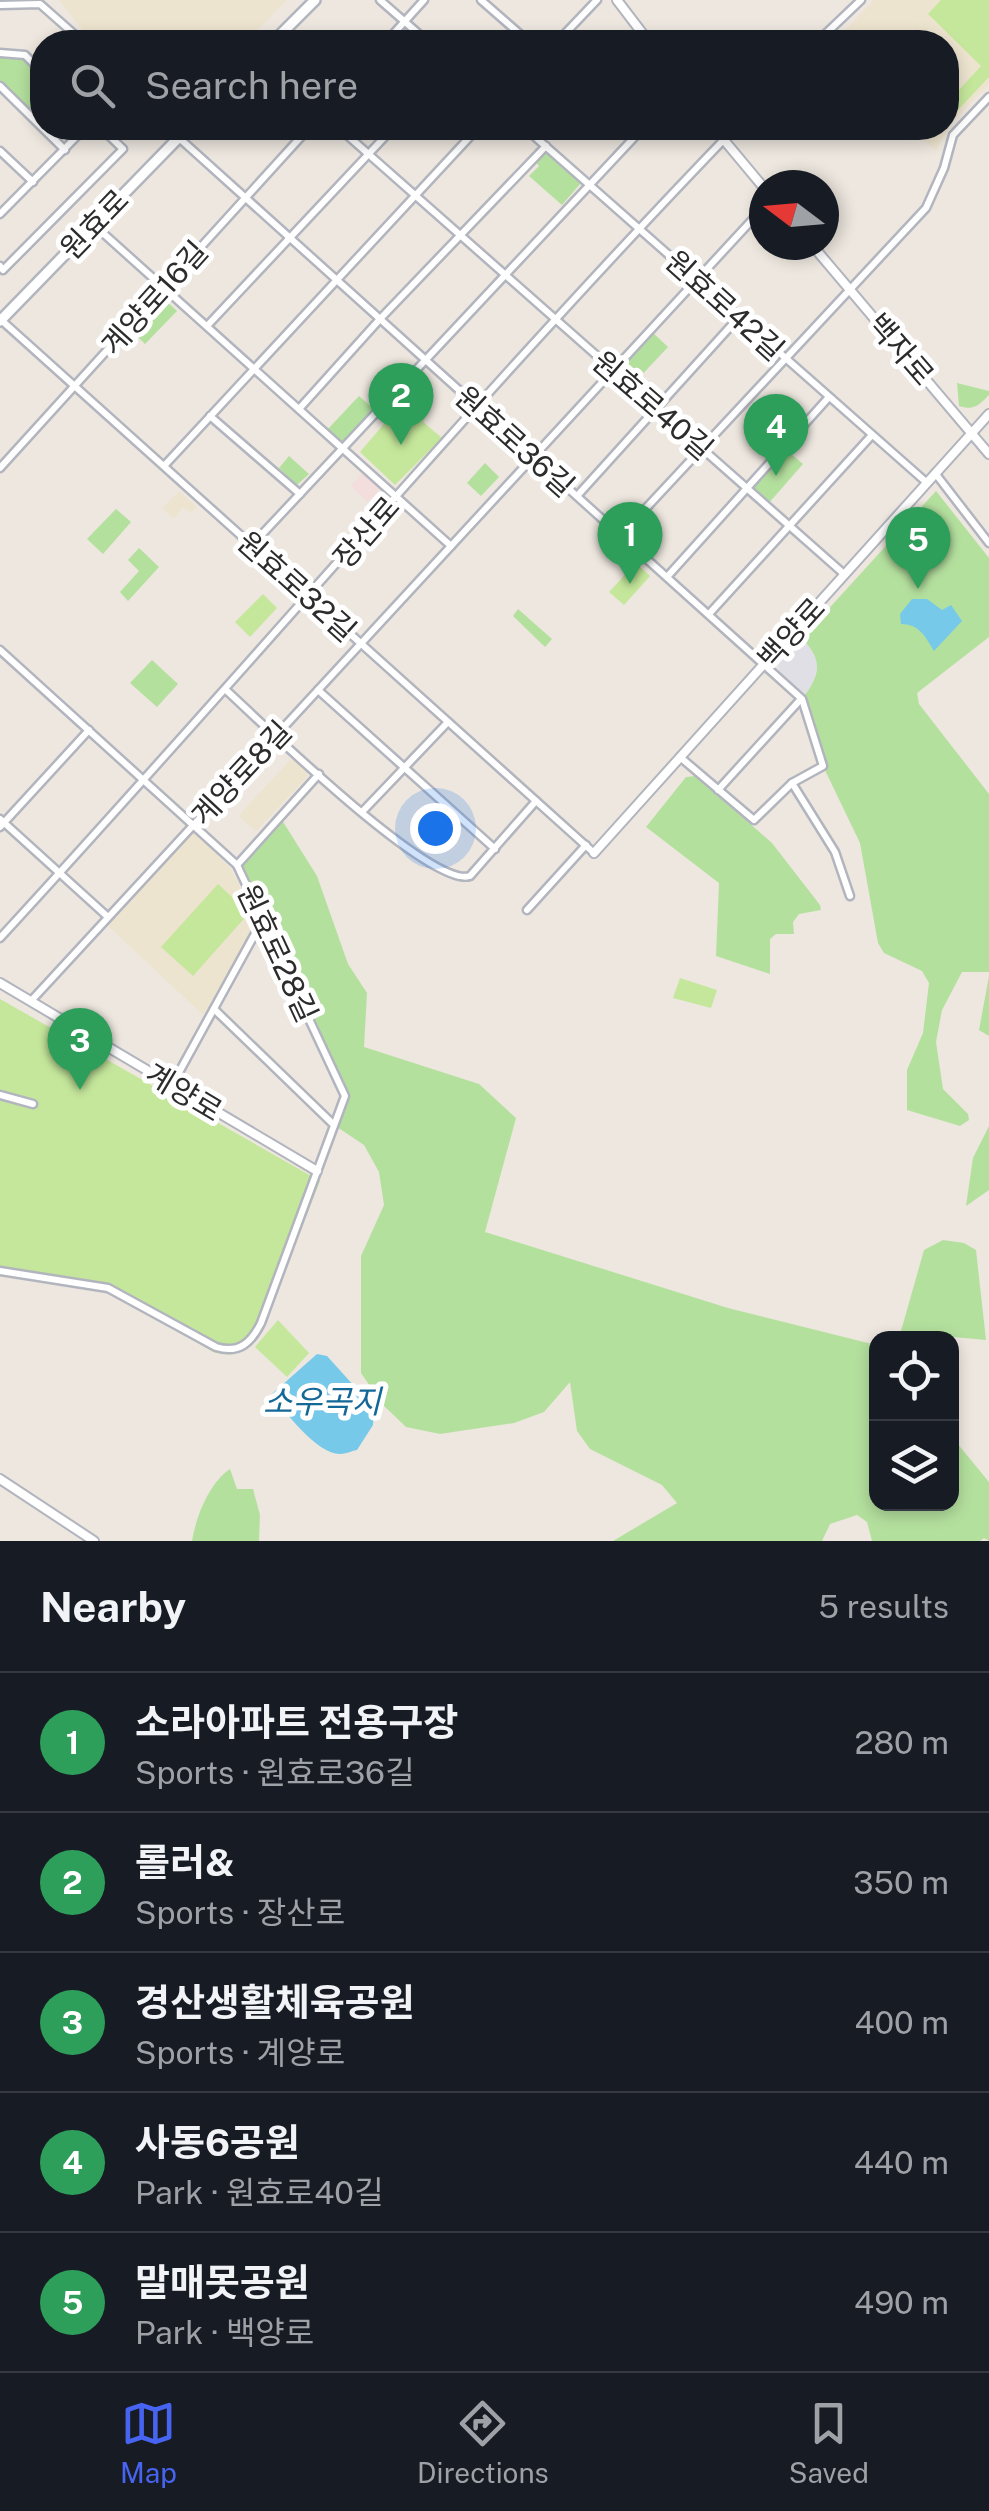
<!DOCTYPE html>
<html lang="en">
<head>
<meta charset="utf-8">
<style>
  :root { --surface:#171b24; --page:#242831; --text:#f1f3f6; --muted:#9ea1a6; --line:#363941; --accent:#4764f1 }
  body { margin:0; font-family:"Public Sans","Noto Sans KR",sans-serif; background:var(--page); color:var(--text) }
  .controls { position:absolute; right:30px; bottom:30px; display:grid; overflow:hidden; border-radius:20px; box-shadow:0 5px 15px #0003 }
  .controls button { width:90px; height:90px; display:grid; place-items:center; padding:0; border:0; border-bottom:2px solid var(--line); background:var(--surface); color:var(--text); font:50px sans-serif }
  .compass { position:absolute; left:749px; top:170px; width:90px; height:90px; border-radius:50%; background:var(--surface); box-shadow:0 5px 15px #0003; rotate:286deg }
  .you { position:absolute; left:435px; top:828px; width:35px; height:35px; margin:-25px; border:8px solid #fff; border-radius:50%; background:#1a73e8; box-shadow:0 0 0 15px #1a73e833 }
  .badge { display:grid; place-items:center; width:65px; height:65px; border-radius:50%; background:var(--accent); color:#fff; font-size:32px; font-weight:700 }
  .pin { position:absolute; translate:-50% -82px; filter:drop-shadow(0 2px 5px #0008) }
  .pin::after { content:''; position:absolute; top:52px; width:35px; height:30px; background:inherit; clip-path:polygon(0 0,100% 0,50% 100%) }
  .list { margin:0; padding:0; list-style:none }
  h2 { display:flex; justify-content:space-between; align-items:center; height:130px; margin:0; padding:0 40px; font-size:42px }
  h2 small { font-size:32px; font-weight:400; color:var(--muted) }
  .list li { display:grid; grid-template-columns:65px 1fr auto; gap:30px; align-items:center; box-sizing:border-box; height:140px; padding:0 40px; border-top:2px solid var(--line) }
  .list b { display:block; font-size:38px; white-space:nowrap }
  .list p { margin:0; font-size:32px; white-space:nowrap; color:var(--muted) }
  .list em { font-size:32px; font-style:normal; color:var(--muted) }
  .icon { flex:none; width:55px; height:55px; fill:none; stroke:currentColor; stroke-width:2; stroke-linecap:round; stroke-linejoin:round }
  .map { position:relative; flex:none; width:989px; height:1541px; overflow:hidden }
  .search { position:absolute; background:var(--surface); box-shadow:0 5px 15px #0003; left:30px; right:30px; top:30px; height:110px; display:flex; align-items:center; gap:25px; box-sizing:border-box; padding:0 35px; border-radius:40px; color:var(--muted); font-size:38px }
  .sheet { height:830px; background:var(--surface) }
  nav { display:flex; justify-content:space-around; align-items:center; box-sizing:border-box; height:140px; border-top:2px solid var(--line); background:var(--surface); font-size:28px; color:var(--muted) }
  nav a { display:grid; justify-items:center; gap:5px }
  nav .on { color:var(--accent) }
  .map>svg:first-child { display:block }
  .industrial { fill:#e1dfe6 }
  .education { fill:#ede4cf }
  .medical { fill:#f3dddd }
  .green { fill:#b4e09e }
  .pitch { fill:#c5e79b }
  .water { fill:#77c9e9 }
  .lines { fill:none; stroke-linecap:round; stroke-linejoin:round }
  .minor-casing { stroke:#b2b5be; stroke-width:11 }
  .tertiary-casing { stroke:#b2b5be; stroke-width:12 }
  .secondary-casing { stroke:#b2b5be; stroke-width:14 }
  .minor { stroke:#fff; stroke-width:6 }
  .tertiary { stroke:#fff; stroke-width:8 }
  .secondary { stroke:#fff; stroke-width:9 }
  .labels { text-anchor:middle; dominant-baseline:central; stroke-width:10; stroke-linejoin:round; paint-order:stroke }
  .street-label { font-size:30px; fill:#2c2c2c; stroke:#fff }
  .water-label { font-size:32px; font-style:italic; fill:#146897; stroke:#fff }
</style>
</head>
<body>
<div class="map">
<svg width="989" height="1541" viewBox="0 0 989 1541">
  <rect width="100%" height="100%" fill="#ede7df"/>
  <path class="industrial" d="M802,638L815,653L818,663L814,681L802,699L779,678V663Z"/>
  <g class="education">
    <path d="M59,0H287L255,33L233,42H92Z"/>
    <path d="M874,0H989V84L951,123L936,151L911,128H946V42H834Z"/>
    <path d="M179,491L197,507L191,513L183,507L174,519L162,508Z"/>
    <path d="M292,758L309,775L256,831L238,816Z"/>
    <path d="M194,831L231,869L258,921L203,1015L108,926Z"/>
  </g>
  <path class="medical" d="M362,473L380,489L368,502L351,486Z"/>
  <g class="green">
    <path d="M0,56L22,57L42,76V104L32,116L0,84Z"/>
    <path d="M546,148L579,178L580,184L562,205L529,176L539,166L534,160Z"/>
    <path d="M157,299H164L177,311L145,344L128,327Z"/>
    <path d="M651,331L668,347L637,380L621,365Z"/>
    <path d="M957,383L989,391V395C979,405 974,411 959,406Z"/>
    <path d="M359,396L376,411L344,444L326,431Z"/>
    <path d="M784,448L803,464L768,504L749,488Z"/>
    <path d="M289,456L309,474L297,485L279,468Z"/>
    <path d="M485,463L499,477L481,496L467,483Z"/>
    <path d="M936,491L989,558V637L917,693L919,704L989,794V972H962L942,1010L936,1042L943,1089L968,1114L969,1120L960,1126L907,1110V1070L923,1033L929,983L922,971L884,953L878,943L860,843L823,766L802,699C821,674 823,661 802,638Z"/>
    <path d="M116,509L131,522L103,554L87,539Z"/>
    <path d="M139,548L159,567L128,601L120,592L139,571L128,560Z"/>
    <path d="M518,609L552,639L545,647L513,616Z"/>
    <path d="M152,660L178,684L157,707L130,683Z"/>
    <path d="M695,776L772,843L820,905L821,910L799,914L793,922L794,934H776L770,939V974L716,956L719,883L646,827L686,777Z"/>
    <path d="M280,817L317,876L348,964L367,993L364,1047L479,1084L516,1118L485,1232L728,1308L876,1345V1504H952V1437L989,1482V1541L984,1538L980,1541H872L867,1522L857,1515L830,1524L822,1541H613L677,1503L662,1485L590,1449L577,1431L570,1382L544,1412L514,1423L440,1434L406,1427L383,1405L361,1373V1256L384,1205L379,1172L364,1145L334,1125L345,1096L237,865Z"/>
    <path d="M989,976V1036L979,1030Z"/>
    <path d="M989,1126V1190L966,1206L973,1158Z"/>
    <path d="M943,1240L964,1243L976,1250L986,1340L932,1335L930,1338H899L924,1250Z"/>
    <path d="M230,1469L237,1489H253L260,1515L259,1541H192C196,1517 209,1483 230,1469Z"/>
  </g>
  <g class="pitch">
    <path d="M941,0H989V77L956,112L947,103L981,66L928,14Z"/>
    <path d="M407,397L426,415L423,422L442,438L395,485L360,452Z"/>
    <path d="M636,563L650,576L624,605L609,592Z"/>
    <path d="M263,594L277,608L250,637L235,622Z"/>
    <path d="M218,884L249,913L193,976L161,947Z"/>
    <path d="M680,978L717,990L711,1008L673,998Z"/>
    <path d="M0,999L320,1181L259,1337C247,1353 232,1358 213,1352L118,1296L85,1286L0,1276Z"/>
    <path d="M278,1320L309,1353L287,1377L255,1347Z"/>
  </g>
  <g class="water">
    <path d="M912,599H927L942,610L951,605L962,621L934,651C925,636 919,624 901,624L900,614Z"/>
    <path d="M317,1354L327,1356L374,1408L373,1425L357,1450C351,1451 346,1454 340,1454C317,1454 285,1412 272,1394Z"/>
  </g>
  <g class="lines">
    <defs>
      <g id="minor">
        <path d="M380,0L428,42"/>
        <path d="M481,0L529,42"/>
        <path d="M0,5L40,4L83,42"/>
        <path d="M386,42L424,0"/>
        <path d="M557,42L597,0"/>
        <path d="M817,42L861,0"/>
        <path d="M0,53L25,55L42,72"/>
        <path d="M0,86L65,150"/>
        <path d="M168,128L802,699L823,766L792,783L754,820L680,757"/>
        <path d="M339,128L844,574"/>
        <path d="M525,128L926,482"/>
        <path d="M0,151L33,182"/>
        <path d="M0,214L85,128"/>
        <path d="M94,225L451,546"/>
        <path d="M0,266L3,270L123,149L101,128"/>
        <path d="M0,319L594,853"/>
        <path d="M207,326L393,128"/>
        <path d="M299,409L380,319L546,146"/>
        <path d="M210,416L300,494"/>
        <path d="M164,466L478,128"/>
        <path d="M0,468L309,128"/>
        <path d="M935,473L989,543"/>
        <path d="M577,496L739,317"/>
        <path d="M621,535L926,208L944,168L953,135L989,97"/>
        <path d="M252,545L643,128"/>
        <path d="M667,577L829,397"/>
        <path d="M709,614L872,435"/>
        <path d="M0,650L237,865L345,1096L261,1323C251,1343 239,1354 216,1347L108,1288L0,1271"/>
        <path d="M226,690C262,723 431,889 470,876L536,801"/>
        <path d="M318,690L495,849"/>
        <path d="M792,783L835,852L850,896"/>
        <path d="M718,790L801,699"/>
        <path d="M362,812L448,722"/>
        <path d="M0,819L108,917"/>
        <path d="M0,827L89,730"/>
        <path d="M237,865L319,774"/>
        <path d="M527,910L586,845"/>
        <path d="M0,938C247,670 482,390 735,128"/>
        <path d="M31,1001L764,207"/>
        <path d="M214,1009L334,1125"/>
        <path d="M172,1085L262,921"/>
        <path d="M0,1095L33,1104"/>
      </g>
      <g id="tertiary">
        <path d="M617,0L649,42"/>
        <path d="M714,128L764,188"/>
        <path d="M812,245L989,454"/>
        <path d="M594,853L989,414"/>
        <path d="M0,983L317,1171"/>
        <path d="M0,1479L94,1541"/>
      </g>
      <g id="secondary">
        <path d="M273,42L315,0"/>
        <path d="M0,321L188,128"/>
      </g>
    </defs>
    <use href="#minor" class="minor-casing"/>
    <use href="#tertiary" class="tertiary-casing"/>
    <use href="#secondary" class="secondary-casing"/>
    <use href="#minor" class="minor"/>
    <use href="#tertiary" class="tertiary"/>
    <use href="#secondary" class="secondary"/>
  </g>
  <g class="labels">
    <g class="street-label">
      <text transform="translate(94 224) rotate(-46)">원효로</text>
      <text transform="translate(154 298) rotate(-48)">계양로16길</text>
      <text transform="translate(725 305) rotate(42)">원효로42길</text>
      <text transform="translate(901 349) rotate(49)">백자로</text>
      <text transform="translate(653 405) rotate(41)">원효로40길</text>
      <text transform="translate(515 441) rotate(42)">원효로36길</text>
      <text transform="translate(366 532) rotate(-49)">장산로</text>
      <text transform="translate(297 586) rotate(42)">원효로32길</text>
      <text transform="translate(791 633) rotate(-48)">백양로</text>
      <text transform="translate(241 773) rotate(-47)">계양로8길</text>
      <text transform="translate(278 953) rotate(65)">원효로28길</text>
      <text transform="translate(184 1092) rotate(31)">계양로</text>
    </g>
    <g class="water-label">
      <text x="322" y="1401">소우곡지</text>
    </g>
  </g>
</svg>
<div class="controls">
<button><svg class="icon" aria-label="locate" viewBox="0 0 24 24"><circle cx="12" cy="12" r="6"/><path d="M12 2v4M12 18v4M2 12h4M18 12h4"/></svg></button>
<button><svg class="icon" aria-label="layers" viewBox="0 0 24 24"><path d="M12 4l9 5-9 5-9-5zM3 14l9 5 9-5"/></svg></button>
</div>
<svg class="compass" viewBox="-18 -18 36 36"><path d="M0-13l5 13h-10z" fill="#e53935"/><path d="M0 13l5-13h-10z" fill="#9ea1a6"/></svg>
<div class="you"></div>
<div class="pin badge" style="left:630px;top:584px;background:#2e9e5b">1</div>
<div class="pin badge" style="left:401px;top:445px;background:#2e9e5b">2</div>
<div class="pin badge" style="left:80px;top:1090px;background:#2e9e5b">3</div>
<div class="pin badge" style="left:776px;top:476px;background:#2e9e5b">4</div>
<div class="pin badge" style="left:918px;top:589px;background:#2e9e5b">5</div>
<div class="search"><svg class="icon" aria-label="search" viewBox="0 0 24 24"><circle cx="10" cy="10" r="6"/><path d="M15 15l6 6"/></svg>Search here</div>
</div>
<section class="sheet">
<h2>Nearby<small>5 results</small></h2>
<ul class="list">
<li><span class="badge" style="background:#2e9e5b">1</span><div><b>소라아파트 전용구장</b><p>Sports · 원효로36길</p></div><em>280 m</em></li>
<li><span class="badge" style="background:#2e9e5b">2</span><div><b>롤러&amp;</b><p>Sports · 장산로</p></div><em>350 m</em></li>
<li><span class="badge" style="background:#2e9e5b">3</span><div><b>경산생활체육공원</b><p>Sports · 계양로</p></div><em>400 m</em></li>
<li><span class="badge" style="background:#2e9e5b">4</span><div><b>사동6공원</b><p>Park · 원효로40길</p></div><em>440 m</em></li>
<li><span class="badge" style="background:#2e9e5b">5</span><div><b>말매못공원</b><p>Park · 백양로</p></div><em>490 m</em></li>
</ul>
</section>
<nav>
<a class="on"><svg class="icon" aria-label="map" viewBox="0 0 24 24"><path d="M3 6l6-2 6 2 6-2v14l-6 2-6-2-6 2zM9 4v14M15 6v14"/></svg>Map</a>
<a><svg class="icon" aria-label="directions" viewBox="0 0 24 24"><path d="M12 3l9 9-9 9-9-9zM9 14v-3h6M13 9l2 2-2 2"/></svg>Directions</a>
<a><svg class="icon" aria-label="saved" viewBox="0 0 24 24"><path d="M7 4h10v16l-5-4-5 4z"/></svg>Saved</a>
</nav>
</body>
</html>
